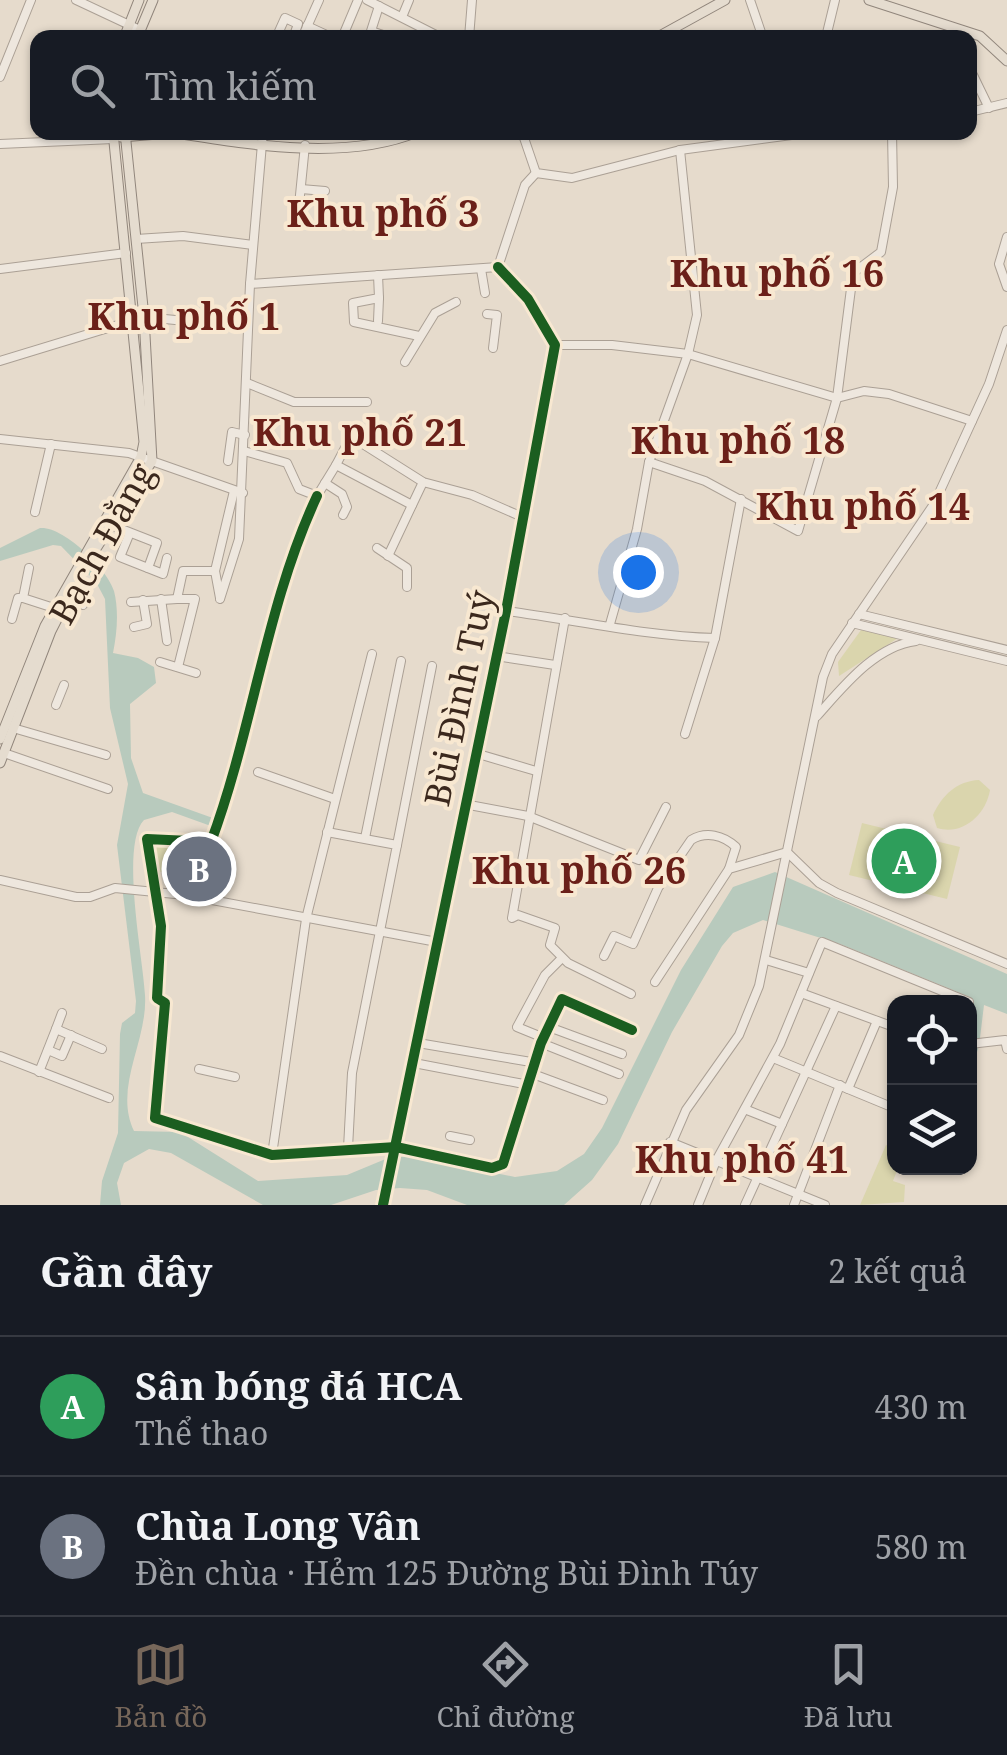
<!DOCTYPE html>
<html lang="vi">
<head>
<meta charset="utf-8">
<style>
  :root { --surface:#171b24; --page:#20242c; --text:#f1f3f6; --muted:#9ea1a6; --line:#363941; --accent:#77675a }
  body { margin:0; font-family:"Noto Serif",serif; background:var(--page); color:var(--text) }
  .controls { position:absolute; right:30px; bottom:30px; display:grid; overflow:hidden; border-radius:20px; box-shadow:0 2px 8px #0004 }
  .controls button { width:90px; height:90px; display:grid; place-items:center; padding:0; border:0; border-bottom:2px solid var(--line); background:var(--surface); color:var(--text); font:50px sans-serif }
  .you { position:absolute; left:638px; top:572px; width:35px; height:35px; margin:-25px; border:8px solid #fff; border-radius:50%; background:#1a73e8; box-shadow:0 0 0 15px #1a73e833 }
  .badge { display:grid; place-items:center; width:65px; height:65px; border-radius:50%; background:var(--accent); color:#fff; font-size:32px; font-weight:700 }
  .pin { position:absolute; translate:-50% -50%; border:5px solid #fff; box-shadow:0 2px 10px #0006 }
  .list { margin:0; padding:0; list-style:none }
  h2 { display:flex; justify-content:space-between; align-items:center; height:130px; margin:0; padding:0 40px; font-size:42px }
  h2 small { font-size:32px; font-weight:400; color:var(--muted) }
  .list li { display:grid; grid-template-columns:65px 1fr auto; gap:30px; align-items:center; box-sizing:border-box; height:140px; padding:0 40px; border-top:2px solid var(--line) }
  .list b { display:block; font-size:38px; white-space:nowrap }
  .list p { margin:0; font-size:32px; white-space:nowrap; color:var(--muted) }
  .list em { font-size:32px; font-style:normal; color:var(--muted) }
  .icon { flex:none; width:55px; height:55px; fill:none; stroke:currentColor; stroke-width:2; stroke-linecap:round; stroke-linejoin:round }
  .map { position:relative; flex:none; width:1007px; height:1205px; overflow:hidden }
  .search { position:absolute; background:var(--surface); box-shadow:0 2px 8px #0004; left:30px; right:30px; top:30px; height:110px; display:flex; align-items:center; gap:25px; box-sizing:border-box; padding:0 35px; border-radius:20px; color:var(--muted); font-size:38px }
  .sheet { height:410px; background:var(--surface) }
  nav { display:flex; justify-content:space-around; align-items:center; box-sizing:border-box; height:140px; border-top:2px solid var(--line); background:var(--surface); font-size:28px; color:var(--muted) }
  nav a { display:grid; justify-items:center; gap:5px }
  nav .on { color:var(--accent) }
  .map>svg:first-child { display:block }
  .green { fill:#dad5ad }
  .water { fill:#b8cabd }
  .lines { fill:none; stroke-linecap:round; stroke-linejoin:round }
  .minor-casing { stroke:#aba095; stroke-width:10 }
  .major-casing { stroke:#91867c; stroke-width:11 }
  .minor { stroke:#eee7de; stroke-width:8 }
  .major { stroke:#e5dccf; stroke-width:9 }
  .cycleway-casing { stroke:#f8e8d1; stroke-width:16 }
  .cycleway { stroke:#1b5e20; stroke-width:10 }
  .labels { text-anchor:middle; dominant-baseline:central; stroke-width:8; stroke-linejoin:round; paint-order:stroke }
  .street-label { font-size:35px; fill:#3b281d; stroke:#f8e8d1 }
  .neighbourhood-label { font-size:38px; font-weight:bold; fill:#6b2019; stroke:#f8e8d1 }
</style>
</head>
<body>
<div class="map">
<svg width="1007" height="1205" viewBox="0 0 1007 1205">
  <rect width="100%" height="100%" fill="#e6dbcc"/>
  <g class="green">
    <path d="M861,630L898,638L839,676L838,662Z"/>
    <path d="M979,780L990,790C986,815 962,836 937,828L933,815C942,795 957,781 979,780Z"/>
    <path d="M862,823L960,847L947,899L849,875Z"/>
    <path d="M150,841L213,847L211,854L174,852L175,879L169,878L167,871L155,873Z"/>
    <path d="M886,1145L894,1148L898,1168L893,1181L905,1185L904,1202L860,1205Z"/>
  </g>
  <path class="water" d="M40,528C64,526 108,570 114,591C119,611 117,633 113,653L138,658L154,667L156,683L130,704L131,758L143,793L224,822L222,830L172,812L144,820C120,845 143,957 145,995C148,1041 113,1087 134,1131L180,1132L258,1181L347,1175L388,1158L410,1156L515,1177L557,1171L584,1154L602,1128L681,970L733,887L775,872L1007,974V1014L984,1005L979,1046L970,1073V997L840,944L763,920L733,933L722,946L672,1032L618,1144L592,1180L564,1205H467L427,1190L400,1188L376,1190L331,1205H263L171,1153L149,1149L124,1163L117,1183L121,1205H100L102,1181L118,1133L120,1034L122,1023L135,1013L136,1001L117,845L128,784L110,708L105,599L96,582L61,546L53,545L0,561V548Z"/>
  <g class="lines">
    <defs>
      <g id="minor">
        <path d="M76,0L140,30"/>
        <path d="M367,0L442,38"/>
        <path d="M750,0L763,38"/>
        <path d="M379,6L371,31L383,35"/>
        <path d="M402,17L409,0"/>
        <path d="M307,26L333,38"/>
        <path d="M827,33L835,0"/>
        <path d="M276,38L285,18L298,24L293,38"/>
        <path d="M302,38L319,0"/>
        <path d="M342,38L358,0"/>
        <path d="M469,38L472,0"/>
        <path d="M973,75L989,108"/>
        <path d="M0,77L31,0"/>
        <path d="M970,112L1007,103"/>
        <path d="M522,132L536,173L572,178L680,150L814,132"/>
        <path d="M0,144L113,139"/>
        <path d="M301,189L325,191"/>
        <path d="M297,225L305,145"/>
        <path d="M1007,237L999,264L1007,287"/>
        <path d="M136,239L183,236L253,245"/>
        <path d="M498,267L525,185L536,173"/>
        <path d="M0,269L126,253"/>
        <path d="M481,269L485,293"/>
        <path d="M378,275L379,298L353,303L354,322L419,336"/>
        <path d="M250,284L498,267"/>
        <path d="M487,314L497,315L493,348"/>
        <path d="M378,321L379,298"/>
        <path d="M555,345H612L688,354L837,398L864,391L889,394L972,421"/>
        <path d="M0,361L144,317L248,327"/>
        <path d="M405,362L435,313L456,302"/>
        <path d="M247,383L294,402H367"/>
        <path d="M354,432L364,438L363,444L423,482L472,495L520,516"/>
        <path d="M0,439L129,453L243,493"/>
        <path d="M244,451L287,463L299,489L317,496L336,465L412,505"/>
        <path d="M228,461L232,432L245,435"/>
        <path d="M649,462L705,481L798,531L837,398L853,273L881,252L893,187L892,132"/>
        <path d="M336,465L346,446"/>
        <path d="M325,483L342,494L347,507L343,515"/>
        <path d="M317,496C266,605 253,729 211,842L147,839L161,926L157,998L165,1003L155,1118L272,1155L396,1147L492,1168L503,1164L541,1043L562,999L632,1030"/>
        <path d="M35,512L51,444"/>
        <path d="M111,525L157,543L148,568"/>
        <path d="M129,535L120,557L163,574L167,558"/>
        <path d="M377,548L407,568V587"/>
        <path d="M388,556L423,482"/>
        <path d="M29,568L23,598L54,608"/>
        <path d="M68,597L83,605"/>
        <path d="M220,598L215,571L234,491"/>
        <path d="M161,599L167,641"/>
        <path d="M220,599L239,539L250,284L263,132"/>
        <path d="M131,602L177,599"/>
        <path d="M506,611C576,620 645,636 715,638"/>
        <path d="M859,614L1007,650"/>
        <path d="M565,618L512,918L518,915L555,928L550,945L568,963L631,994"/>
        <path d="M12,619L18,598H23"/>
        <path d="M852,623L1007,661"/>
        <path d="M610,624L637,529L649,462L688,354L697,315L680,150"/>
        <path d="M134,627L147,624L143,600"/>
        <path d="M496,656L555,665"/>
        <path d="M160,662L196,673"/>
        <path d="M178,667L195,599H177L183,571H215"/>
        <path d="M56,705L64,685"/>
        <path d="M817,716C843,687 875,646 916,641"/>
        <path d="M13,728L106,755"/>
        <path d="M685,734L715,638L741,499"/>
        <path d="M4,753L108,789"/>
        <path d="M475,753L536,771"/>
        <path d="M258,772L335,799"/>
        <path d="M464,804L528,816L639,860L666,807"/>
        <path d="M327,832L397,845L352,1073L348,1148"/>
        <path d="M365,838L401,661"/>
        <path d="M397,845L432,666"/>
        <path d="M0,880L76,897H90L115,888L185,895L437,942"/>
        <path d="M604,956L614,936L633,944L658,888L691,840C706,831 723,835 736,847L729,869"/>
        <path d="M766,960L809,973"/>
        <path d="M655,982L729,869L787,852L819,883L837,893L1007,964"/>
        <path d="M801,993L894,1027"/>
        <path d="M549,1027L622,1054"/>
        <path d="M56,1029L62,1013"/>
        <path d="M544,1038L517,1027L545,975L562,958"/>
        <path d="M418,1043L537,1063"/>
        <path d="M541,1043L619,1074"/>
        <path d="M970,1044L1005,1040L1007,1049"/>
        <path d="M48,1050L62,1056L71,1035"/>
        <path d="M0,1056L109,1098"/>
        <path d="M773,1058L894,1108"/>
        <path d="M414,1063L529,1085"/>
        <path d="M199,1069L235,1077"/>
        <path d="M39,1072L56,1029L102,1049"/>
        <path d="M533,1074L603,1100"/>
        <path d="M848,1089L877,1021"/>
        <path d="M747,1110L782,1124"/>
        <path d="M450,1136L470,1140"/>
        <path d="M670,1142L825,1205"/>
        <path d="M272,1155L306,919L372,654"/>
        <path d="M383,1205L506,611L555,345L528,299L498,267"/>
        <path d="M645,1205L686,1110L739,1035L759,986L823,677L832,654L934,504L989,384L1007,330"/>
        <path d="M698,1205L716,1161L780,1044L822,942L969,1002"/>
        <path d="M745,1205L836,1006"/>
        <path d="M794,1205L840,1085"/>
      </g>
      <g id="major">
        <path d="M869,0L980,36L1007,61"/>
        <path d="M124,38L139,0"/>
        <path d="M137,38L153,0"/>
        <path d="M656,38L725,0"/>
        <path d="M169,132C245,144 344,162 417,132"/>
        <path d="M121,137L170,133"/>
        <path d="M0,739L45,626L141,457L144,442L113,132"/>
        <path d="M0,763L51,631L81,572L152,461L144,317L125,132"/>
      </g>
    </defs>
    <use href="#minor" class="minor-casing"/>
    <use href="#major" class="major-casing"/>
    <use href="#minor" class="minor"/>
    <use href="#major" class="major"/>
    <defs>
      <g id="cycleway">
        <path d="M317,496C266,605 253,729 211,842L147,839L161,926L157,998L165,1003L155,1118L272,1155L396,1147L492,1168L503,1164L541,1043L562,999L632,1030"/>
        <path d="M383,1205L506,611L555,345L528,299L498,267"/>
      </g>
    </defs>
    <use href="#cycleway" class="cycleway-casing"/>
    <use href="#cycleway" class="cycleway"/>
  </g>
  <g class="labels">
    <g class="street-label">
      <text transform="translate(101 543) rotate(-61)">Bạch Đằng</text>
      <text transform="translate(458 698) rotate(-78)">Bùi Đình Tuý</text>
    </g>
    <g class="neighbourhood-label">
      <text x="383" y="212">Khu phố 3</text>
      <text x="777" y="272">Khu phố 16</text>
      <text x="184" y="315">Khu phố 1</text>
      <text x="360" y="431">Khu phố 21</text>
      <text x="738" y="439">Khu phố 18</text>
      <text x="863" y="505">Khu phố 14</text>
      <text x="579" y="869">Khu phố 26</text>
      <text x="742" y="1158">Khu phố 41</text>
    </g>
  </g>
</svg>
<div class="controls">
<button><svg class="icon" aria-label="locate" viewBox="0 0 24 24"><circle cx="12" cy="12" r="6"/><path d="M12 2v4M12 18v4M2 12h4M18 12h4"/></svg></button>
<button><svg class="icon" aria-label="layers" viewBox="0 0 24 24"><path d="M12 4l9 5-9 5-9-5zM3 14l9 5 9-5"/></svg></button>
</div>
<div class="you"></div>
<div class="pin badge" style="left:904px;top:861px;background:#2e9e5b">A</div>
<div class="pin badge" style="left:199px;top:869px;background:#6b7280">B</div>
<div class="search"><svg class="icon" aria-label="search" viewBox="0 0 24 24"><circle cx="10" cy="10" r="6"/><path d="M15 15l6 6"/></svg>Tìm kiếm</div>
</div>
<section class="sheet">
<h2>Gần đây<small>2 kết quả</small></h2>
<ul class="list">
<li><span class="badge" style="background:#2e9e5b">A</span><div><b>Sân bóng đá HCA</b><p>Thể thao</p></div><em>430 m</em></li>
<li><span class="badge" style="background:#6b7280">B</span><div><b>Chùa Long Vân</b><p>Đền chùa · Hẻm 125 Đường Bùi Đình Túy</p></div><em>580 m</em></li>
</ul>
</section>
<nav>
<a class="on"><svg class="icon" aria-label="map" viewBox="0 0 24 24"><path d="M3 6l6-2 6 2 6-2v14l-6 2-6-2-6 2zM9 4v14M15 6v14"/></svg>Bản đồ</a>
<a><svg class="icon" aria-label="directions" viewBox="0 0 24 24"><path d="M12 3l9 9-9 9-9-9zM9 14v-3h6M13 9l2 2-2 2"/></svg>Chỉ đường</a>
<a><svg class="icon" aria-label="saved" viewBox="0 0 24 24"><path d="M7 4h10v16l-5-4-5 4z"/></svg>Đã lưu</a>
</nav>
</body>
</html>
